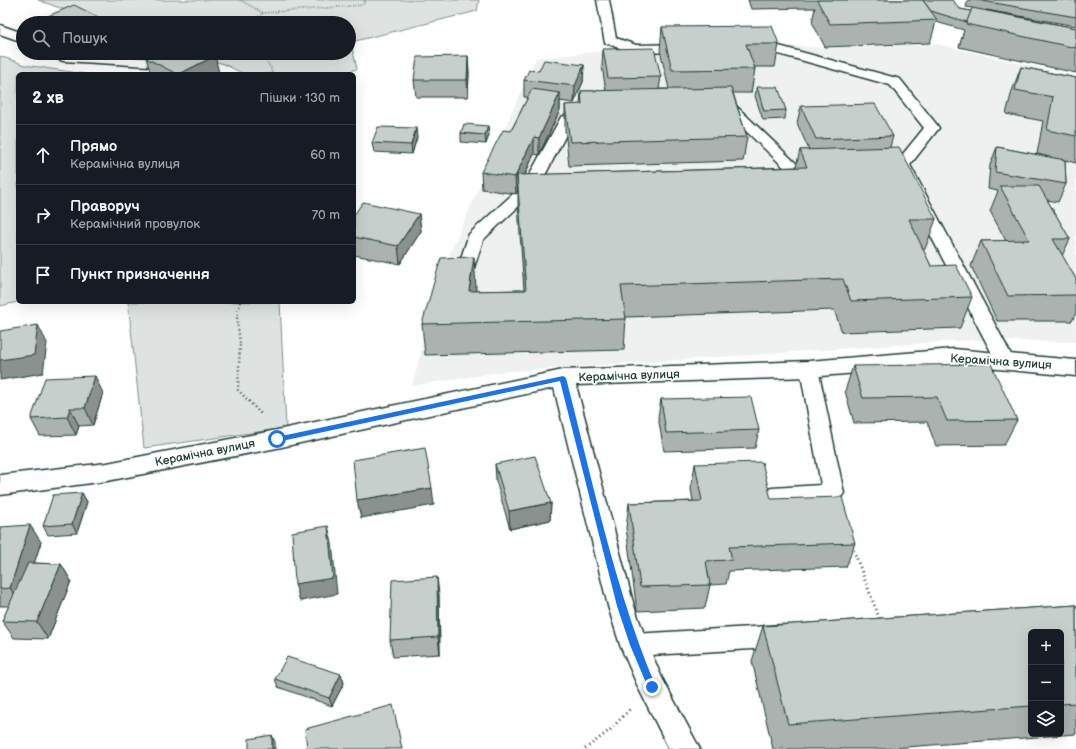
<!DOCTYPE html>
<html lang="uk">
<head>
<meta charset="utf-8">
<style>
  :root { --surface:#171b24; --page:#20242c; --text:#f1f3f6; --muted:#9ea1a6; --line:#363941 }
  body { margin:0; font-family:"Balsamiq Sans",sans-serif; background:var(--page); color:var(--text) }
  .controls { position:absolute; right:12px; bottom:12px; display:grid; overflow:hidden; border-radius:6px; box-shadow:0 4px 16px #0002 }
  .controls button { width:36px; height:36px; display:grid; place-items:center; padding:0; border:0; border-bottom:1px solid var(--line); background:var(--surface); color:var(--text); font:20px sans-serif }
  .stop { position:absolute; width:12px; height:12px; margin:-9px; border:3px solid #1a73e8; border-radius:50%; background:#fff }
  .stop.end { background:#1a73e8; border-color:#fff; box-shadow:0 1px 4px #0008 }
  .list { margin:0; padding:0; list-style:none }
  h2 { display:flex; justify-content:space-between; align-items:center; height:52px; margin:0; padding:0 16px; font-size:17px }
  h2 small { font-size:13px; font-weight:400; color:var(--muted) }
  .list li { display:grid; grid-template-columns:26px 1fr auto; gap:12px; align-items:center; box-sizing:border-box; height:60px; padding:0 16px; border-top:1px solid var(--line) }
  .list b { display:block; font-size:15px; white-space:nowrap }
  .list p { margin:0; font-size:13px; white-space:nowrap; color:var(--muted) }
  .list em { font-size:13px; font-style:normal; color:var(--muted) }
  .icon { flex:none; width:22px; height:22px; fill:none; stroke:currentColor; stroke-width:2; stroke-linecap:round; stroke-linejoin:round }
  .map { position:relative; flex:none; width:1076px; height:749px; overflow:hidden }
  .search { position:absolute; background:var(--surface); box-shadow:0 4px 16px #0002; left:16px; top:16px; width:340px; height:44px; display:flex; align-items:center; gap:10px; box-sizing:border-box; padding:0 14px; border-radius:22px; color:var(--muted); font-size:15px }
  .panel { position:absolute; background:var(--surface); box-shadow:0 4px 16px #0002; left:16px; top:72px; width:340px; height:232px; border-radius:6px }
  .map>svg:first-child { display:block }
  .built { fill:#eef1f0 }
  .green { fill:#dee3e2; stroke:#7e908b }
  .lines { fill:none; stroke-linecap:round; stroke-linejoin:round }
  .lane-casing { stroke:#1f3d34; stroke-width:3 }
  .street-casing { stroke:#1f3d34; stroke-width:3 }
  .path-far2 { stroke:#1f3d34; stroke-width:2; stroke-dasharray:0.5 2; stroke-linecap:butt }
  .path-far1 { stroke:#1f3d34; stroke-width:2.5; stroke-dasharray:1 3; stroke-linecap:butt }
  .path { stroke:#1f3d34; stroke-width:3; stroke-dasharray:1 3.5; stroke-linecap:butt }
  .lane { fill:#fff; fill-rule:evenodd }
  .street { fill:#fff; fill-rule:evenodd }
  .wall { fill:#abb2af; stroke:#1f3d34; fill-rule:evenodd }
  .shaded-wall { fill:#8b918f; stroke:#1f3d34 }
  .building { fill:#c7cfcc; stroke:#1f3d34 }
  .route { fill:#1a73e8 }
  .labels { text-anchor:middle; dominant-baseline:central; stroke-width:3.5; stroke-linejoin:round; paint-order:stroke }
  .street-label { font-size:12px; fill:#1f3d34; stroke:#fff }
</style>
</head>
<body>
<div class="map">
<svg width="1076" height="749" viewBox="0 0 1076 749">
  <rect width="100%" height="100%" fill="#fff"/>
  <filter id="ink" filterUnits="userSpaceOnUse"><feTurbulence type="fractalNoise" baseFrequency=".025" numOctaves="2"/><feDisplacementMap in="SourceGraphic" scale="8" xChannelSelector="R" yChannelSelector="G"/><feConvolveMatrix kernelMatrix="1 2 1 2 8 2 1 2 1" color-interpolation-filters="sRGB"/></filter>
  <g filter="url(#ink)">
    <path class="built" d="M936,44L1076,76V342L971,340L500,372L412,386L446,262L536,58L646,47L779,45L825,48Z"/>
    <g class="green">
      <path d="M38,0H479L477,11L351,42L357,69L340,74H244L224,64L186,53H349V23H101Z"/>
      <path d="M0,56L25,65L85,74H18V302L0,306Z"/>
      <path d="M128,302H280L286,428L144,448Z"/>
    </g>
    <g class="lines">
      <defs>
        <g id="lane">
          <path d="M597,0H609L616,38L636,45L685,44L690,45L692,48L690,51L685,52L635,53L605,43Z"/>
          <path d="M0,25L23,33V42L0,34Z"/>
          <path d="M752,43H768L900,79L937,125L939,128L910,165L1015,362L1013,367L1006,369L999,367L894,165L924,128L890,85L768,51L747,50L745,47L747,44Z"/>
          <path d="M48,53L149,58L154,59L156,62L154,65L149,66L63,61L50,56Z"/>
          <path d="M728,102L733,103L801,168L804,171L801,174H791L725,111L715,110L713,107L715,104Z"/>
          <path d="M588,109L593,110L595,113L593,116L572,123L542,181L546,185L544,188L536,190L483,240L471,277L465,279L459,277L456,273L469,234L525,183L561,117Z"/>
          <path d="M809,362L816,364L818,369L844,493L840,499L833,501L772,504L765,502L761,496L765,490L772,488L821,485L800,369L802,364Z"/>
          <path d="M784,625L792,629L796,636L792,643L784,647L634,656L626,653L622,645L626,637L634,634Z"/>
        </g>
        <path id="street" d="M954,349L1076,360V376L954,365L809,377L576,385L634,606L648,645L662,678L700,749H669L638,687L620,645L608,606L554,388L277,448L107,481L0,495V475L107,463L277,430L563,370L809,361Z"/>
      </defs>
      <use href="#lane" class="lane-casing"/>
      <use href="#street" class="street-casing"/>
      <g class="path-far2">
        <path d="M240,0L263,13"/>
        <path d="M189,22L218,17L251,22"/>
        <path d="M251,23L263,13L362,5L366,0"/>
        <path d="M261,53L271,68L272,74"/>
      </g>
      <path class="path-far1" d="M240,302L237,319L240,343L238,390L262,415"/>
      <g class="path">
        <path d="M852,546L880,620"/>
        <path d="M585,749L610,730L630,709"/>
      </g>
      <use href="#lane" class="lane"/>
      <use href="#street" class="street"/>
    </g>
    <g class="wall">
      <path d="M748,0H952L960,9L971,11L972,8L966,7L968,0H1076V26L986,10L1076,28V73L959,47L964,30L936,22L930,43L825,47L812,22L815,8L751,9Z"/>
      <path d="M662,27L779,44L775,67H754L755,69L751,93H733L747,137L743,161L569,166L565,129V105H580L581,91H606L602,66L603,49L661,77L659,89H669L660,50Z"/>
      <path d="M468,56L469,73L468,97H416L414,80Z"/>
      <path d="M146,58L219,73L217,74H151Z"/>
      <path d="M584,65L583,82L574,103L560,101V110L539,155L534,154L525,175L796,167L800,150H809L797,123L801,106L893,136L890,147L936,219L925,249L923,250L931,266L972,297L960,328L842,332L834,310L626,317L624,350L425,355L422,324L476,288L475,291L524,290L518,206V190L516,194L482,189L481,172L511,131L528,97H524V80L539,71Z"/>
      <path d="M1021,67L1076,78V163L1065,160L1066,184L1058,202L1047,200L1070,239L1062,256L1076,279V313L1072,321H997L971,266L981,241H1006L990,211L998,191L988,189L990,165L997,147L1049,157L1037,154L1043,121L1006,114L1012,91Z"/>
      <path d="M757,87L786,110L785,119L763,120L755,96Z"/>
      <path d="M461,133L489,135L486,144L461,142Z"/>
      <path d="M417,137L412,154L374,152L372,143Z"/>
      <path d="M419,214L421,231L400,264L354,255V215Z"/>
      <path d="M853,366L1017,420L1004,445L936,446L927,422L854,423L845,391Z"/>
      <path d="M103,393L93,425L79,426L76,435L40,436L31,419Z"/>
      <path d="M661,399L759,430L755,448L664,451L658,417Z"/>
      <path d="M495,464L551,503L550,520L510,529L496,481Z"/>
      <path d="M695,464L771,499L855,543L846,567L729,571L726,584L710,585L705,608L637,611L626,528L629,503L693,501L691,489Z"/>
      <path d="M82,493L87,502L77,533L48,535L43,526Z"/>
      <path d="M0,527L41,542L34,563L61,564L71,581L48,639L14,638L2,621L9,606H0Z"/>
      <path d="M439,594L440,654L393,657L390,640Z"/>
      <path d="M1076,605V734L880,749H773L752,661L763,626ZM1031,632H1061V734H1031Z"/>
      <path d="M341,674L344,683L332,706L278,687L275,679Z"/>
    </g>
    <g class="shaded-wall">
      <path d="M102,19L103,23H94Z"/>
      <path d="M215,56L219,73L217,74H179Z"/>
      <path d="M468,56L469,73L468,97L467,80Z"/>
      <path d="M584,65L583,82L574,103L575,86Z"/>
      <path d="M560,93V110L539,155V138Z"/>
      <path d="M488,126L489,135L486,144L485,135Z"/>
      <path d="M416,128L417,137L412,154L411,145Z"/>
      <path d="M534,137V154L518,189L517,175L518,190L516,194L515,177Z"/>
      <path d="M419,214L421,231L400,264L398,246Z"/>
      <path d="M474,257L476,288L471,322L469,291Z"/>
      <path d="M38,325L47,343L43,373L0,380V360Z"/>
      <path d="M95,376L103,393L93,425L85,408Z"/>
      <path d="M70,408L79,426L76,435L67,417Z"/>
      <path d="M432,488L434,505L361,518L357,500Z"/>
      <path d="M82,493L87,502L77,533L72,524Z"/>
      <path d="M551,503L550,520L510,529L509,511Z"/>
      <path d="M30,525L41,542L21,605L10,588Z"/>
      <path d="M328,526L332,543L337,594L300,601L295,584Z"/>
      <path d="M61,564L71,581L48,639L37,622Z"/>
      <path d="M437,577L439,594L440,654L438,637Z"/>
      <path d="M341,674L344,683L332,706L329,698Z"/>
      <path d="M272,735L275,742V749H272Z"/>
    </g>
    <g class="building">
      <path d="M817,0H923L937,20L830,24Z"/>
      <path d="M923,0H952L960,9L971,11L967,22L931,11Z"/>
      <path d="M977,0H1076V17Z"/>
      <path d="M74,5L102,19L94,23H40L36,21Z"/>
      <path d="M972,8L1076,28V48L966,24Z"/>
      <path d="M772,26L779,44H746L755,69L672,70L662,27Z"/>
      <path d="M654,48L661,77L608,78L603,49Z"/>
      <path d="M157,53H208L215,56L179,74H177L146,58Z"/>
      <path d="M468,56L467,80H414L417,57Z"/>
      <path d="M544,60L584,65L575,86L524,80L529,70L539,71Z"/>
      <path d="M1021,67L1076,78V136L1047,130L1053,97L1015,90Z"/>
      <path d="M757,87H778L786,110L764,111Z"/>
      <path d="M731,88L747,137L570,142L565,105L582,104L581,91Z"/>
      <path d="M532,89L560,93L539,138L534,137L515,177L481,172L503,130L511,131Z"/>
      <path d="M875,104L893,136L816,139L801,106Z"/>
      <path d="M464,124L488,126L485,135L461,133Z"/>
      <path d="M378,127L416,128L411,145L372,143Z"/>
      <path d="M899,147L936,219H909L931,266L956,265L972,297L851,301L843,279L621,286L626,319L422,324L441,258L474,257L469,291L526,290L517,175L807,167L800,150Z"/>
      <path d="M997,147L1065,160L1066,184L995,172Z"/>
      <path d="M1000,186H1039L1070,239H1053L1076,279V295L1008,296L981,241L1029,240Z"/>
      <path d="M363,202L419,214L398,246L354,237V215Z"/>
      <path d="M38,325L34,355L0,360V331Z"/>
      <path d="M991,364L1017,420L947,421L937,397L863,398L853,366Z"/>
      <path d="M95,376L85,408H70L67,417L31,419L45,378Z"/>
      <path d="M751,397L759,430L666,433L661,399Z"/>
      <path d="M425,448L432,488L357,500L353,460Z"/>
      <path d="M535,456L551,503L509,511L495,464Z"/>
      <path d="M762,462L771,499L842,497L855,543L729,547L732,560L706,561L710,585L640,587L629,503L702,501L695,464Z"/>
      <path d="M82,493L72,524L43,526L53,495Z"/>
      <path d="M30,525L10,588L0,589V527Z"/>
      <path d="M328,526L333,578L295,584L292,532Z"/>
      <path d="M28,563L61,564L37,622L2,621Z"/>
      <path d="M437,577L438,637L390,640L392,580Z"/>
      <path d="M1076,605V703L1061,704V632H1031V706L788,724L763,626Z"/>
      <path d="M287,657L341,674L329,698L275,679Z"/>
      <path d="M393,705L402,749H307L305,729Z"/>
      <path d="M272,735V749H249V739Z"/>
    </g>
  </g>
  <path class="route" d="M563,376L566,378C593,482 614,588 656,687L652,691L649,690L630,645L617,606L560,381L277,442L274,439L277,437Z"/>
  <g class="labels">
    <g class="street-label">
      <text transform="translate(1001 362) rotate(4)">Керамічна вулиця</text>
      <text transform="translate(629 376) rotate(-2)">Керамічна вулиця</text>
      <text transform="translate(205 453) rotate(-11)">Керамічна вулиця</text>
    </g>
  </g>
</svg>
<div class="controls">
<button>+</button>
<button>−</button>
<button><svg class="icon" aria-label="layers" viewBox="0 0 24 24"><path d="M12 4l9 5-9 5-9-5zM3 14l9 5 9-5"/></svg></button>
</div>
<div class="stop" style="left:277px;top:439px"></div>
<div class="stop end" style="left:652px;top:687px"></div>
<div class="search"><svg class="icon" aria-label="search" viewBox="0 0 24 24"><circle cx="10" cy="10" r="6"/><path d="M15 15l6 6"/></svg>Пошук</div>
<section class="panel">
<h2>2 хв<small>Пішки · 130 m</small></h2>
<ul class="list">
<li><svg class="icon" aria-label="ahead" viewBox="0 0 24 24"><path d="M12 20V5M6 11l6-6 6 6"/></svg><div><b>Прямо</b><p>Керамічна вулиця</p></div><em>60 m</em></li>
<li><svg class="icon" aria-label="right" viewBox="0 0 24 24"><path d="M7 20v-9h11M14 6l5 5-5 5"/></svg><div><b>Праворуч</b><p>Керамічний провулок</p></div><em>70 m</em></li>
<li><svg class="icon" aria-label="arrive" viewBox="0 0 24 24"><path d="M6 21V4h12l-3 4 3 4H6"/></svg><div><b>Пункт призначення</b></div></li>
</ul>
</section>
</div>
</body>
</html>
